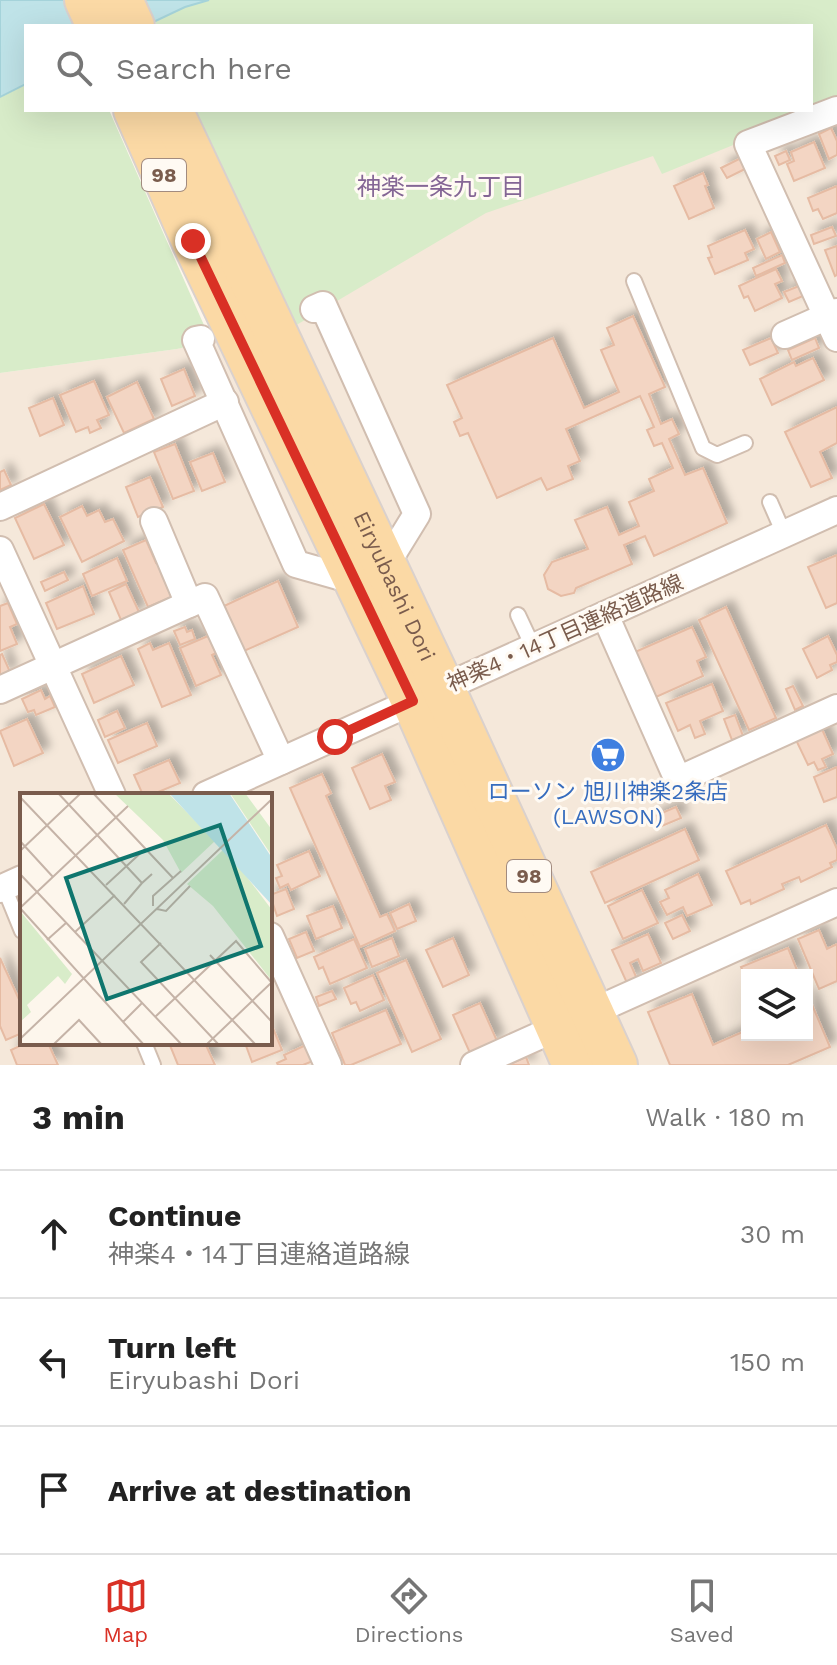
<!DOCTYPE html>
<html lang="en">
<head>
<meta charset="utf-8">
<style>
  :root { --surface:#fff; --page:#f6f6f6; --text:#222; --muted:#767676; --line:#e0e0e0; --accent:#d93025 }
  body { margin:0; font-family:"Work Sans","Noto Sans JP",sans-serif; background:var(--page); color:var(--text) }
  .controls { position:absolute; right:24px; bottom:24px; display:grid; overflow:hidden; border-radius:0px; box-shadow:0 8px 32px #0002 }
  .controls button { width:72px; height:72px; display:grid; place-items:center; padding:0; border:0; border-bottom:2px solid var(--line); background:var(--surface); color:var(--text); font:40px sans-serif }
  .stop { position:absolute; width:24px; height:24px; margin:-18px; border:6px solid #d93025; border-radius:50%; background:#fff }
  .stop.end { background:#d93025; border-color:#fff; box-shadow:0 2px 8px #0008 }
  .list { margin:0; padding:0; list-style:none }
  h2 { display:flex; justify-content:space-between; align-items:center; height:104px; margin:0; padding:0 32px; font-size:34px }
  h2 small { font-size:26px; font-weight:400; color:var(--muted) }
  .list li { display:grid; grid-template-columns:52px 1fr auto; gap:24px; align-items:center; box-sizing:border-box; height:128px; padding:0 32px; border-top:2px solid var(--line) }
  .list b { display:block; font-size:30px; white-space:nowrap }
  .list p { margin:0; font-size:26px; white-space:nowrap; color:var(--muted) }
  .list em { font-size:26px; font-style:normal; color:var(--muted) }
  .icon { flex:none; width:44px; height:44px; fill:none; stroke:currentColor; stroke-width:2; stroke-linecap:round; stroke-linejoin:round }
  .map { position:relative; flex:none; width:837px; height:1065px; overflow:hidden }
  .search { position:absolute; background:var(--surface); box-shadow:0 8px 32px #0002; left:24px; right:24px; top:24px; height:88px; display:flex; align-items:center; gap:20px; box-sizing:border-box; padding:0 28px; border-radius:0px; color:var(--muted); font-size:30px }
  .sheet { height:488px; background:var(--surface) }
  nav { display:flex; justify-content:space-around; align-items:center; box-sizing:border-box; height:112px; border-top:2px solid var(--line); background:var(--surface); font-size:22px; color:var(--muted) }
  nav a { display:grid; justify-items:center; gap:4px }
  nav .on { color:var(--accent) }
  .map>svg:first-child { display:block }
  .residential { fill:#f5e8da; fill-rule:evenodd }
  .green { fill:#d8ecc9 }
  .water { fill:#bfe3e8; stroke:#a5d3da; stroke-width:2 }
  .building { fill:#f3d5c3; stroke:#e6bba3; stroke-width:2; filter:url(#shadow) }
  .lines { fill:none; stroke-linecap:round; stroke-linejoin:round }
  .service-casing { stroke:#d1beb0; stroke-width:18 }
  .minor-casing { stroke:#d1beb0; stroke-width:30 }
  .primary-casing { stroke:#dad1cd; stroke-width:46 }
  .service { stroke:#fff; stroke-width:14 }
  .minor { stroke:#fff; stroke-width:26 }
  .primary { stroke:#fbd9a5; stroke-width:42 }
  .route { stroke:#d93025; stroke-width:10 }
  .labels { text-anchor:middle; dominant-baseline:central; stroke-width:6; stroke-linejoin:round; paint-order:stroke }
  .shield { fill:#fffaf3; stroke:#a28b7f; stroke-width:2 }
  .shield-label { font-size:20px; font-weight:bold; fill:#7a5c4d }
  .street-label { font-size:22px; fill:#7a5c4d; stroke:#fffaf3 }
  .shop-label { font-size:22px; fill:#366cbe; stroke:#fffaf3 }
  .neighbourhood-label { font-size:24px; fill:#846695; stroke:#fffaf3 }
  .inset-road { fill:none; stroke:#c5b3a7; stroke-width:2 }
  .view { fill:#0f766e; fill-opacity:0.15; stroke:#0f766e; stroke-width:4 }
  .inset-edge { fill:none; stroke:#7a5c4d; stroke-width:4 }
</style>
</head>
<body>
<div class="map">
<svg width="837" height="1065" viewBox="0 0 837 1065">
  <defs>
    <filter id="shadow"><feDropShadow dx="7" dy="-7" stdDeviation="4" flood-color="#0004"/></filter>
  </defs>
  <rect width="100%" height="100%" fill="#fdf6ec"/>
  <path class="residential" d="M837,78V1065H0V373L177,349L321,305L485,207L750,110H811ZM22,795H270V1043H22ZM747,975H807V1035H747Z"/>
  <g class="green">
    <path d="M195,0H837V103L662,174L653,156L486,213L293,327L195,110H811V26H157L153,16Z"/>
    <path d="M26,83V110H109L211,341L177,349L0,373V94Z"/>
  </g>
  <path class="water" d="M0,0H209L185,7L145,26H26V84L0,97Z"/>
  <g class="building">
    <path d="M831,128L837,141V155L829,159L819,134Z"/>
    <path d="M814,142L825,168L794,181L787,164L794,161L791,152Z"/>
    <path d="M786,151L790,160L779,165L775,156Z"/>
    <path d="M741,158L747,168L727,178L721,168Z"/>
    <path d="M703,173L708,185L705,186L714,208L689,219L674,186Z"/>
    <path d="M837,186V213L823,219L818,209L813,211L808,198Z"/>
    <path d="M832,227L836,236L814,244L811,235Z"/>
    <path d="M745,230L754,249L745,253L748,260L715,274L708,258L712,257L708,246Z"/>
    <path d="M771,232L780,252L766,259L757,239Z"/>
    <path d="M837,246V275L835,276L825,250Z"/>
    <path d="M782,255L785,263L756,276L753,268Z"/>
    <path d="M776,269L782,281L775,284L782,298L755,311L748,296L744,298L739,286Z"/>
    <path d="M799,286L803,296L789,302L784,292Z"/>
    <path d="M633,316L665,387L649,394L661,424L672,419L679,434L669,439L685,475L703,468L727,523L654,556L645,536L624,545L632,564L576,588L574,593L561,596L548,589L544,575L552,562L588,549L575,520L607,507L619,535L639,526L629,502L654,491L649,479L673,468L662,443L654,446L647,430L654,427L640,396L566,429L580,461L568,466L573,479L547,490L541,478L497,498L468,433L460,436L454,422L462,418L447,385L553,338L584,408L619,392L601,350L614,345L607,328Z"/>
    <path d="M771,338L778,353L750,365L743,350Z"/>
    <path d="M815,338L819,348L792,360L788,350Z"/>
    <path d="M813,358L824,380L772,405L760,379L794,362L796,366Z"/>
    <path d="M184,369L195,396L172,406L161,379Z"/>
    <path d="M94,381L109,415L97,420L101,428L90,433L88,427L76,432L60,395Z"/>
    <path d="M137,382L154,419L124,433L107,397Z"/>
    <path d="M53,398L64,425L40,436L29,408Z"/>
    <path d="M837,407V443L820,452L832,478L811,487L785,432Z"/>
    <path d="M175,444L194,491L173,499L154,452Z"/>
    <path d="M213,453L225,482L202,491L190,462Z"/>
    <path d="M4,470L11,485L0,490V472Z"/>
    <path d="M150,477L163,507L138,517L126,487Z"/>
    <path d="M44,504L64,545L34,559L15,518Z"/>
    <path d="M82,506L87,516L99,510L105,522L113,519L124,541L82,562L60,517Z"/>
    <path d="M146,540L156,563L162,560L167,571L161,573L172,597L148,607L123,550Z"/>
    <path d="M837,555V603L826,608L808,567Z"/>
    <path d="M117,558L127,581L92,596L83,574Z"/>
    <path d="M64,572L68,580L45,591L41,582Z"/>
    <path d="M278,581L298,627L244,651L224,606Z"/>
    <path d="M126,584L139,612L121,620L109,592Z"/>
    <path d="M83,586L94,614L57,629L46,603Z"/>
    <path d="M8,603L17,624L10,627L17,644L0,651V606Z"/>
    <path d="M726,607L776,718L749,730L699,620Z"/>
    <path d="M185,627L187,632L192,630L195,639L180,645L174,631Z"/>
    <path d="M692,627L706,657L697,661L703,676L656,697L635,652Z"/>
    <path d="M208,636L216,653L212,655L221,675L196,686L180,648Z"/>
    <path d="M828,636L837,655V662L830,665L832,670L817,678L803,649Z"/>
    <path d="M150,643L153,650L169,643L191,695L162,707L138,649Z"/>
    <path d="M2,654L10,672L0,676V655Z"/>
    <path d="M121,656L134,685L94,703L82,674Z"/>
    <path d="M712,684L723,711L700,721L705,734L695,738L690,725L678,731L666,703Z"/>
    <path d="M793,686L803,706L795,710L786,689Z"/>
    <path d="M41,690L45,699L50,696L55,707L36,715L34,710L28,712L22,699Z"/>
    <path d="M117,711L125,728L105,737L98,720Z"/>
    <path d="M735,715L743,736L732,740L724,719Z"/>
    <path d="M27,719L43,753L14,766L0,731Z"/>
    <path d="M147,723L157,746L118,763L108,740Z"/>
    <path d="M821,727L833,754L822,759L826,767L818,770L814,762L808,765L796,740Z"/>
    <path d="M382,754L395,782L385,786L391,800L370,809L352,768Z"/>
    <path d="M169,760L180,783L151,795H143L134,775Z"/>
    <path d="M837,767V797L824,802L814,777Z"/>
    <path d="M322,774L331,793L326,796L380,917L387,914L395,931L360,947L290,788Z"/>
    <path d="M676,807L681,818L657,828L652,817Z"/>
    <path d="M826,825L837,849V860L830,863L832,867L801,882L799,877L782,884L784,889L751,904L750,900L741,904L726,871Z"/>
    <path d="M685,829L699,860L605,903L591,872Z"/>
    <path d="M309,851L320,876L291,890L288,884L280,888L276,878L282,876L277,865Z"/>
    <path d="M698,874L712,905L687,916L683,907L667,915L660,902L669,898L665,890Z"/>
    <path d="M286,889L294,909L277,916L270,895Z"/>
    <path d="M642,890L658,923L623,939L608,906Z"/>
    <path d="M409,904L416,921L397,929L390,913Z"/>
    <path d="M333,906L342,928L316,939L307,916Z"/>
    <path d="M682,915L690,931L673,939L665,923Z"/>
    <path d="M819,930L827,949L837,944V981L819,989L798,939Z"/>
    <path d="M306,932L314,951L297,958L289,939Z"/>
    <path d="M648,934L661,963L643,971L638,959L630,963L637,979L627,983L612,950Z"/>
    <path d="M392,938L399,956L372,967L365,949Z"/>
    <path d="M453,938L469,975L443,987L426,950Z"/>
    <path d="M354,939L367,968L330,984L323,967L319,969L314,957Z"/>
    <path d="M788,948L799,975H747V981L741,967Z"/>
    <path d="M0,958L22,1006V1033L6,1040L0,1026Z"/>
    <path d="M406,960L441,1039L412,1052L377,973Z"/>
    <path d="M373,975L384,1000L360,1011L356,1002L351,1004L344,988Z"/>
    <path d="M332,991L336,999L319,1006L316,997Z"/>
    <path d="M807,993L830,1047L788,1065H670L648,1012L692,994L713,1045L747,1030V1035H807Z"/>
    <path d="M480,1003L497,1041L470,1053L453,1015Z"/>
    <path d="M386,1010L401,1044L351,1065H345L332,1033Z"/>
    <path d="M270,1021L282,1050L252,1062L245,1043H270Z"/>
    <path d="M26,1043H48L58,1065H17L11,1050Z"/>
    <path d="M169,1043H205L215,1065H178Z"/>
    <path d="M306,1045L313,1061L303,1065H278L277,1063L286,1059L284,1055Z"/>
    <path d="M526,1057L529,1065H508Z"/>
  </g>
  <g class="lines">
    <defs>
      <g id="service">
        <path d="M634,281L703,448L717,455L745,443"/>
        <path d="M770,502L784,534"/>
        <path d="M518,615L533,647"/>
        <path d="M4,887L22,931"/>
        <path d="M144,1043L153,1065"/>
      </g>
      <g id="minor">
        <path d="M837,110L748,144L837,338"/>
        <path d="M314,309L323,305L417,514L385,566"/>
        <path d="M785,335L837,312"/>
        <path d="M201,339L196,340L296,564L356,581"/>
        <path d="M0,507L225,402"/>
        <path d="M0,550L112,795"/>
        <path d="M189,604L205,597L281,761"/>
        <path d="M605,615L678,780L837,708"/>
        <path d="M0,690L189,604L154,521"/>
        <path d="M206,795L837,510"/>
        <path d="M0,889L22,879"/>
        <path d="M270,936L328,1065"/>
        <path d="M474,1065L837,902"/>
      </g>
      <g id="primary">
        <path d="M86,0L98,26"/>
        <path d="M121,0L133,26"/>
        <path d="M135,110L193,241L413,701L574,1065"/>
        <path id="s1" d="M171,110L443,688L616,1065"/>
      </g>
    </defs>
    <use href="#service" class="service-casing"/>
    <use href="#minor" class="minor-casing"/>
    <use href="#primary" class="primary-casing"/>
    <use href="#service" class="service"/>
    <use href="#minor" class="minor"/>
    <use href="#primary" class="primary"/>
  </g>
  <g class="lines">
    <path class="route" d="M193,241L413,701L335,737"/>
  </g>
  <defs>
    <symbol id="supermarket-disc" viewBox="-11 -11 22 22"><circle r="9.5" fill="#3f7fe0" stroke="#fffaf3"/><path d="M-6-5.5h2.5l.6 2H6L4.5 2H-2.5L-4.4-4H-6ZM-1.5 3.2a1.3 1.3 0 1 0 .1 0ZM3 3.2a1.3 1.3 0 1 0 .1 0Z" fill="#fff"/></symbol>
  </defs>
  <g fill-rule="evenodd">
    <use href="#supermarket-disc" x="588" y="735" width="40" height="40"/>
  </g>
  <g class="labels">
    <g class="shield">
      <rect x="142" y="159" width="44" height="32" rx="6"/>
      <rect x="507" y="860" width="44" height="32" rx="6"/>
    </g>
    <g class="shield-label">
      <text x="164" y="175">98</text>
      <text x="529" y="876">98</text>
    </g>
    <g class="street-label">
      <text stroke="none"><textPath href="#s1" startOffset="526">Eiryubashi Dori</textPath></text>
      <text transform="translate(565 633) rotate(-24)">神楽4・14丁目連絡道路線</text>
    </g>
    <g class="shop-label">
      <text x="608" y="791">ローソン 旭川神楽2条店<tspan x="608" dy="25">(LAWSON)</tspan></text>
    </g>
    <g class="neighbourhood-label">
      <text x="441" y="187">神楽一条九丁目</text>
    </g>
  </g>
  <g transform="translate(20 793)">
    <rect width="252" height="252" fill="#fdf6ec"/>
    <path d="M94,0H148L195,48L161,80L143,47ZM210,0H225L252,37V63ZM205,55L252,117V188L193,113L167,91ZM0,118L52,181L45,191L38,183L7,212L11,219L0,229Z" fill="#d8ecc9"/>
    <path d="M149,0H209L252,65V112Z" fill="#bfe3e8"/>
    <path class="inset-road" d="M38,0L122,90L132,81M73,0L153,85M0,4L236,252M0,48L33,84M0,58L61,0M0,81L162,252M86,92L125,56M104,111L122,90M133,113V103L161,78M0,115L124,252M0,115L108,13M137,116L146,118L170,93M55,139L95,102M27,147L46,130M141,150L121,169L199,252M190,162L252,229M135,224L216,148L252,190M103,229L122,210M0,246L252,6M33,252L59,227L82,252M186,252L251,190"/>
    <path class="view" d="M200,32L241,153L87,206L46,85Z"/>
    <rect width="252" height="252" class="inset-edge"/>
  </g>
</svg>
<div class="controls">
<button><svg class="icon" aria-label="layers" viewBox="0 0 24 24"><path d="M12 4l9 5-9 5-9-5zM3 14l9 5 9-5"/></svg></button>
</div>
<div class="stop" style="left:335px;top:737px"></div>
<div class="stop end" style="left:193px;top:241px"></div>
<div class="search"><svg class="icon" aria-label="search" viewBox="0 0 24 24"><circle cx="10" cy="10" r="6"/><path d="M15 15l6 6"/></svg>Search here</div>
</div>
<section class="sheet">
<h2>3 min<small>Walk · 180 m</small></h2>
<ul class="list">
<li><svg class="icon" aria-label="ahead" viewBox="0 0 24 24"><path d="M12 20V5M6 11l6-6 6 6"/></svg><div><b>Continue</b><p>神楽4・14丁目連絡道路線</p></div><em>30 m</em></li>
<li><svg class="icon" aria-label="left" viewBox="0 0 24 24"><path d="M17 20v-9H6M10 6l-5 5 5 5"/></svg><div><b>Turn left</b><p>Eiryubashi Dori</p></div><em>150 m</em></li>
<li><svg class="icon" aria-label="arrive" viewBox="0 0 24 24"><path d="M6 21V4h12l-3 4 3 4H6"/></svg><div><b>Arrive at destination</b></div></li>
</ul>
</section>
<nav>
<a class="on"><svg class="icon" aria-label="map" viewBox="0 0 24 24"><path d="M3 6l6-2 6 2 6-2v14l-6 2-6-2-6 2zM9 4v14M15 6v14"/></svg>Map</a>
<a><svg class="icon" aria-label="directions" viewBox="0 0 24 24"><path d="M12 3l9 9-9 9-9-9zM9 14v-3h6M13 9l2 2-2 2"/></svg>Directions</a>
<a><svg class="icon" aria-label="saved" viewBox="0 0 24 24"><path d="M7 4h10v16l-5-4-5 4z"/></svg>Saved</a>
</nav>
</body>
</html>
